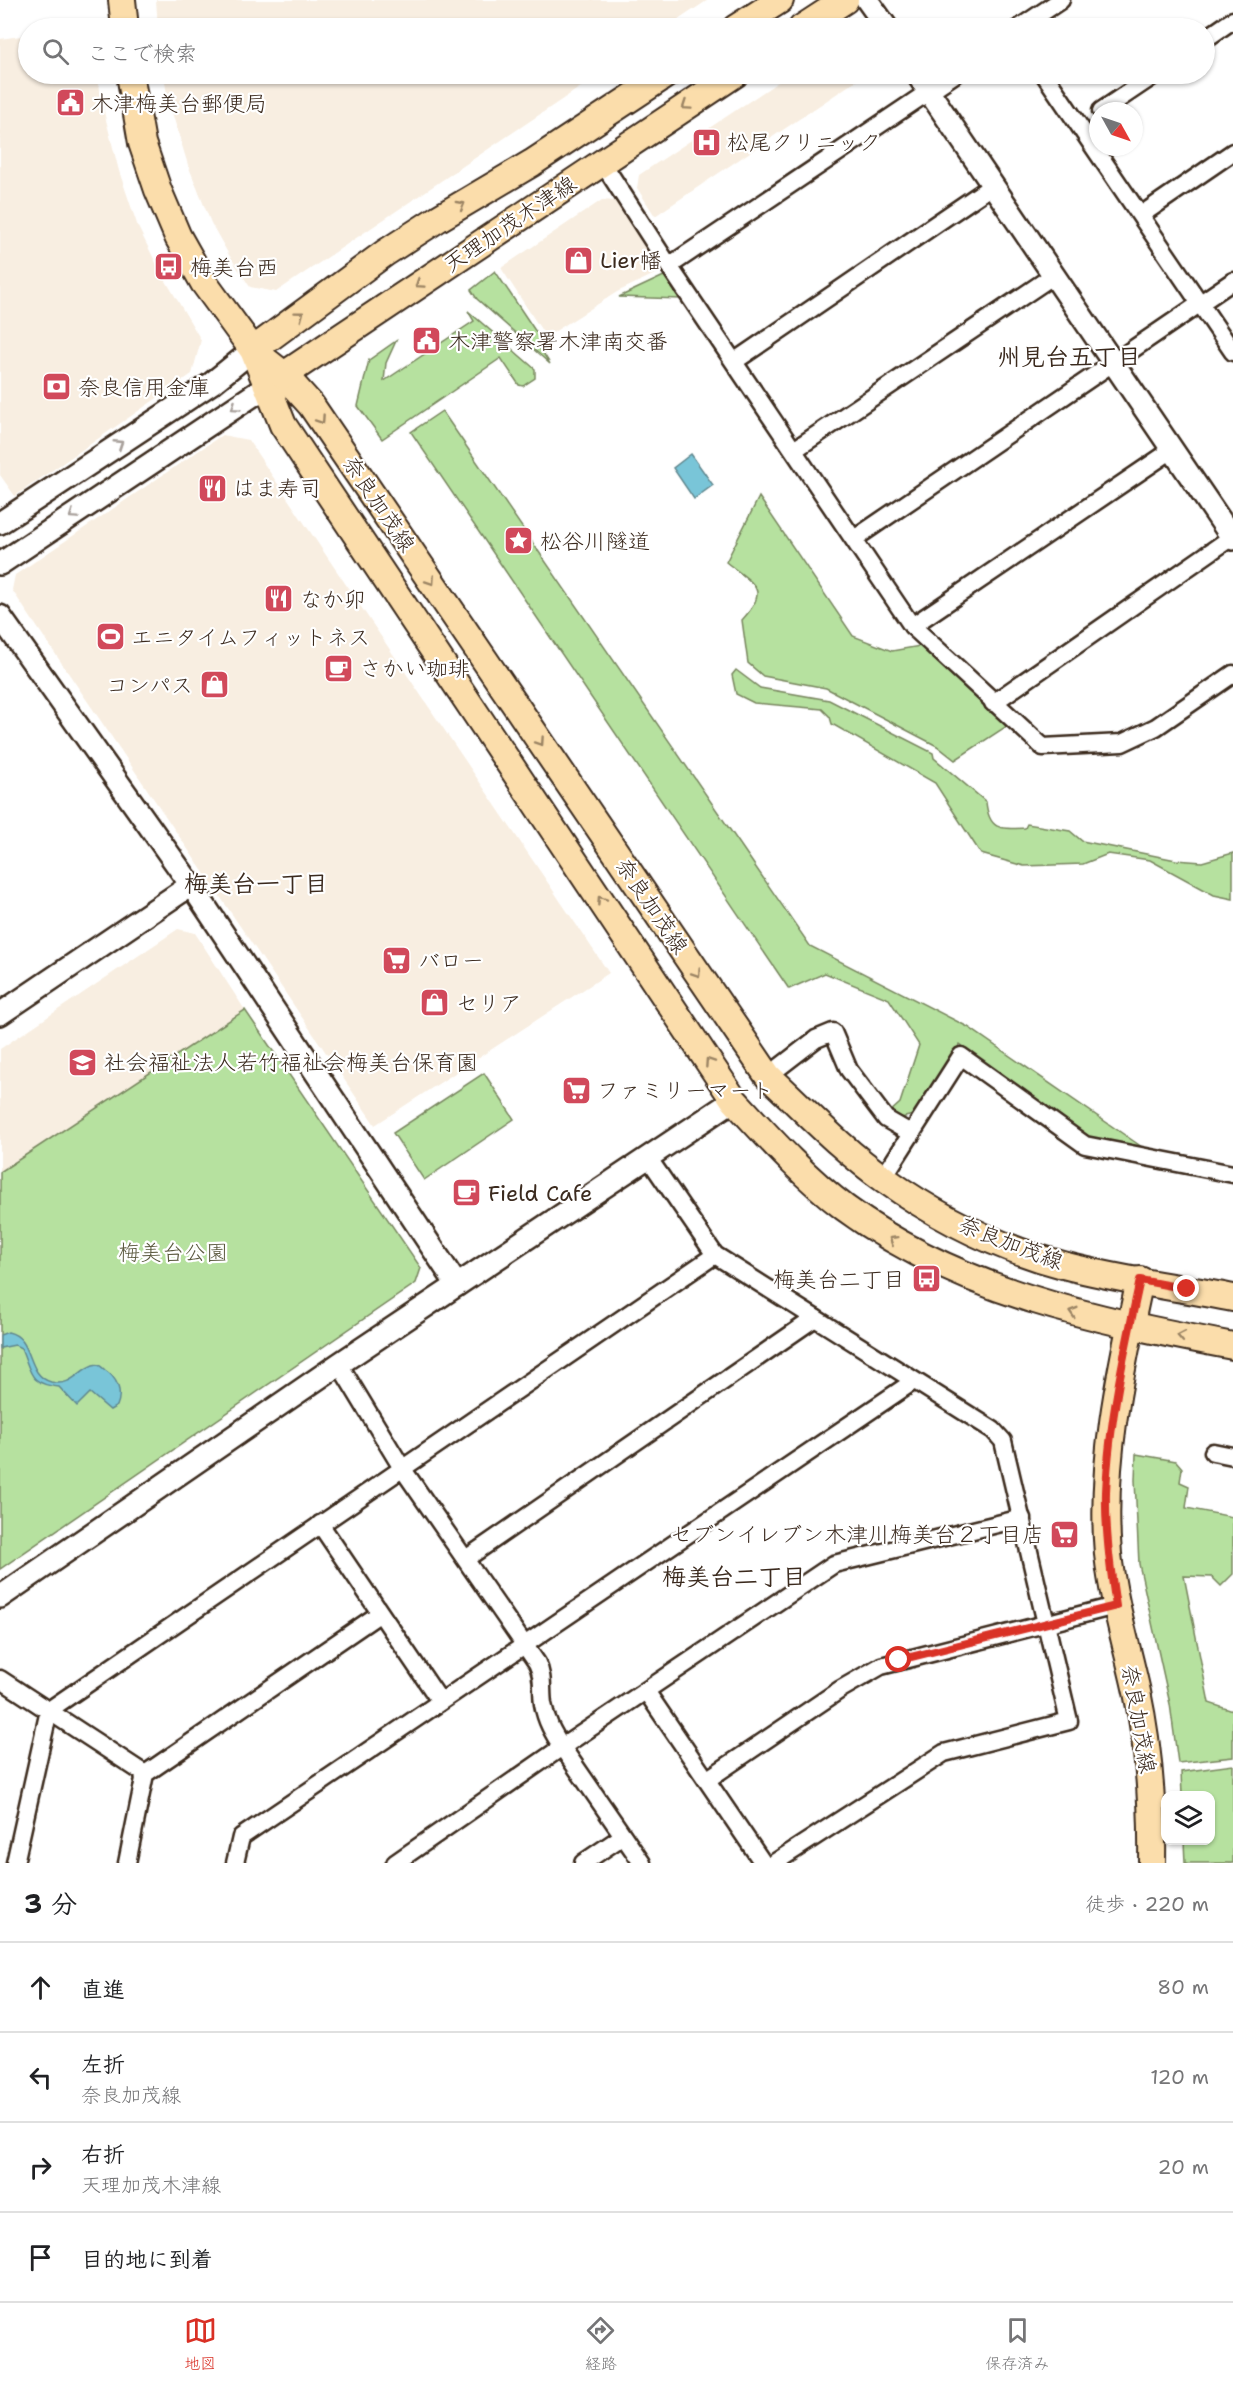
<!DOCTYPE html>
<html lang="ja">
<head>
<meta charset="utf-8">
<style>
  :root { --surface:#fff; --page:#f6f6f6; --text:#202124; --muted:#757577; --line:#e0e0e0; --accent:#d93025 }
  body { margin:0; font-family:"Shantell Sans","Klee One",sans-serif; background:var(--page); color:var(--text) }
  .controls { position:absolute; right:18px; bottom:18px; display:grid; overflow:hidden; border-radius:12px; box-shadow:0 2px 4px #0004 }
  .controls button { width:54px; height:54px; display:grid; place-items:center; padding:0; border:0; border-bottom:2px solid var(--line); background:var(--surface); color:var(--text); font:30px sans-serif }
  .compass { position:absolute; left:1089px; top:102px; width:54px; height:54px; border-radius:50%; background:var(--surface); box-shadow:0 2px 4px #0004; rotate:130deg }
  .stop { position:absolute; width:18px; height:18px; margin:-14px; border:4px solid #d93025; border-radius:50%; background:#fff }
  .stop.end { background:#d93025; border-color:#fff; box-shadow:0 2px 6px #0008 }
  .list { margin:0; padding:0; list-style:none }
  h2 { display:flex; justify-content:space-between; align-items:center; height:78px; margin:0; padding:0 24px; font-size:26px }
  h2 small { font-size:20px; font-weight:400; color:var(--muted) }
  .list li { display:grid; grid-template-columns:39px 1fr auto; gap:18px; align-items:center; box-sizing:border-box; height:90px; padding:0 24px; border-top:2px solid var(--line) }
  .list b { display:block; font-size:22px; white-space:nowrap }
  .list p { margin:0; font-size:20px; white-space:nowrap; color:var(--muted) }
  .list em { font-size:20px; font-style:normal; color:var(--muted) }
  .icon { flex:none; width:33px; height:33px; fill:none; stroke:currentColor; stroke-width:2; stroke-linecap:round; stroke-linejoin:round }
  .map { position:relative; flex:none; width:1233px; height:1863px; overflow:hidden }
  .search { position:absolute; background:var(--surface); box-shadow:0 2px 4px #0004; left:18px; right:18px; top:18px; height:66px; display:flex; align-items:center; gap:15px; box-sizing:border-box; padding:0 21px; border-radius:33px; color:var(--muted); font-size:22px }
  .sheet { height:438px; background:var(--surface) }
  nav { display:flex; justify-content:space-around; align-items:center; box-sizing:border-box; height:84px; border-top:2px solid var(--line); background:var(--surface); font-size:16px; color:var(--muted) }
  nav a { display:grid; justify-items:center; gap:3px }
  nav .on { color:var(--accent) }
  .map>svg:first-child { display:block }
  .built { fill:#f8eee1 }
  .green { fill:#b6e19f; stroke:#78865e; stroke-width:1.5 }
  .water { fill:#79c5d8; stroke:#60878e; stroke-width:1.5 }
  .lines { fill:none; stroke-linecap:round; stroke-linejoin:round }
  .minor-casing { stroke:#3b2a1e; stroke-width:21 }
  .tertiary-casing { stroke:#3b2a1e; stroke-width:26 }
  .primary-casing { stroke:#3b2a1e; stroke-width:30 }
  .minor { stroke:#fff; stroke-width:16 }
  .tertiary { stroke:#fff; stroke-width:21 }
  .primary { stroke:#fbddab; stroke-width:26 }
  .oneway { stroke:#9b8464 }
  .oneway2 { stroke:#a79f9a }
  .route { stroke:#d93025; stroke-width:8 }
  .labels { text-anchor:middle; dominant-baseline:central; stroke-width:4.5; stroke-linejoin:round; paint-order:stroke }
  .poi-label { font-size:22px; fill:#3b2a1e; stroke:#fff; text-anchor:start }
  .street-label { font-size:22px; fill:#3b2a1e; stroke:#fff }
  .park-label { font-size:22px; fill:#5a583e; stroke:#fff }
  .neighbourhood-label { font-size:24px; font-weight:bold; fill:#3b2a1e; stroke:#fff }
</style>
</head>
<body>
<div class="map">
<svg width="1233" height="1863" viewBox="0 0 1233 1863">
  <rect width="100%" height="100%" fill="#fff"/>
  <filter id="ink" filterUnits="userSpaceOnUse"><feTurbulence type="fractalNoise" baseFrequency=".0167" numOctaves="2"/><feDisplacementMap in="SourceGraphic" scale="12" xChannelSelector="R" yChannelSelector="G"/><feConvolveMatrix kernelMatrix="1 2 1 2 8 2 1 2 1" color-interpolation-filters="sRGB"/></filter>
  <g filter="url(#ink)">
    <g class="built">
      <path d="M156,0H708L666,28H158Z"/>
      <path d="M28,35V74H97L105,116L119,171L138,227L160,271L201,340L192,374L15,496L0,475V39Z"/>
      <path d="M164,74H600L276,292L250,287L229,255L211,223L188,165L167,96Z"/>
      <path d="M790,74H866L655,216L637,188L639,175Z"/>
      <path d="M602,200L615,201L661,271L617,292L546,337L501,268Z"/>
      <path d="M222,435L248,440L609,973L375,1125L12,590L15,575Z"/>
      <path d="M178,929L195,933L245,1010L0,1172V1049Z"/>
    </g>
    <g class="green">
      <path d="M495,271L544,344L540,348L550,364L477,299L471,290Z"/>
      <path d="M666,275L681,299L619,297Z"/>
      <path d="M468,311L535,369V378L523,386L519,385L501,358L382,439L358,406L369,360L396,341L386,363L384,381L474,321Z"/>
      <path d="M442,411L810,946L968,1027L1145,1149L1097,1140L1086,1136L960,1044L913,1115L901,1118L889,1113L900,1103L919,1045L889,999L825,973L789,989L411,432Z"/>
      <path d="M759,497L853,636L892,651L920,646L1007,726L955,760L937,746L826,688L763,676L748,663L742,620C771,588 754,585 726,562Z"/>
      <path d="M736,670L760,688L829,700L933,753L934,758L986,802C989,831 1001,829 1025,828L1027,824L1070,831L1082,841L1176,860L1202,862L1233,853V899L1214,895L1150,860L1108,854L1083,864L1024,866L981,854L935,783L832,724L830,717L822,709L754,703L736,694L732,675Z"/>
      <path d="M245,1010L421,1268L416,1283L0,1569V1172Z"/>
      <path d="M484,1073L514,1119L424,1180L393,1133Z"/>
      <path d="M1136,1454L1176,1461L1182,1468L1180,1482L1189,1486L1186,1508L1233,1517V1574L1221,1586L1212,1577L1184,1576L1209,1703L1233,1711V1757L1178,1763L1170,1704L1139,1564L1135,1480Z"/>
      <path d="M1233,1765V1863H1185L1184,1841L1210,1840V1796L1182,1795L1181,1772Z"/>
    </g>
    <g class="water">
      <path d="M691,454L713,485L694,499L673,468Z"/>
      <path d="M8,1332C35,1338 25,1375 51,1382C72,1387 77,1371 93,1365C98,1363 102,1367 105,1370C117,1378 123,1391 117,1406L110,1410L90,1393L77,1406L59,1387C28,1384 32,1373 21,1348L15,1345L0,1348V1335Z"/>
    </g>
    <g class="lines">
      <defs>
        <g id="minor">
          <path d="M1019,28L1061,0"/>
          <path d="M1204,40L1233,20"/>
          <path d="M1044,74L1233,352"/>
          <path d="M1101,111L1156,74"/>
          <path d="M602,162L669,266L912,626L1043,747L1122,743L1156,727L1233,674"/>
          <path d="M1141,215L1233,152"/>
          <path d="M669,266L955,74"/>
          <path d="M735,361L993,185"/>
          <path d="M794,450L1054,275"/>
          <path d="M854,539L1233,281"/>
          <path d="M912,626L1172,450"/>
          <path d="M993,703L1232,537"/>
          <path d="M768,1076L816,1039L833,1032L849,1070L886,1119L912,1134"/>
          <path d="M647,1156L715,1255L993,1430L1003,1441L1069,1721L944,1753L774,1863"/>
          <path d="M883,1178L961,1056L1085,1145L1233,1174"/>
          <path d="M339,1364L402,1468L537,1663C544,1677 541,1689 543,1704C546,1721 553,1733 562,1747L834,1564L1022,1518"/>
          <path d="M1213,1452L1233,1456"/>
          <path d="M320,1524L440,1701"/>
          <path d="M467,1558L815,1318"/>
          <path d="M0,1679L145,1774"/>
          <path d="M646,1691L763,1863"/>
          <path d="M708,1779L841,1689L881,1666L1115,1606"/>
          <path d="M15,1863L49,1710L715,1255"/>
          <path d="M127,1863L145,1774L379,1614"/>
          <path d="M235,1863L241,1837L914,1381"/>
          <path d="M395,1863L562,1747L642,1863"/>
          <path d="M583,1863L623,1836"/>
        </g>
        <g id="tertiary">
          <path d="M867,0L887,28"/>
          <path d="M917,74L1233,539"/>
          <path d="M0,523L212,383L253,350"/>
          <path d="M0,564L279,378"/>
          <path d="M0,616L191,885L457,1285"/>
          <path d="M0,1014L191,885"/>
          <path d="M0,1597L339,1364L734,1100"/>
        </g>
        <g id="primary">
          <path d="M122,0L125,28"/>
          <path d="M736,28L780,0"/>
          <path d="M802,28L845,0"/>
          <path d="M130,74L142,143L158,190L178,237L204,283L253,350L283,425L734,1100C769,1138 804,1177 845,1208C959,1292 1097,1320 1233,1346"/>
          <path d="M253,350L385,253L439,218L532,163L667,74"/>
          <path d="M256,353L284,375L311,405L768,1076C806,1111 841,1149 884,1179C937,1217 999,1248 1063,1265C1119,1280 1177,1287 1233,1298"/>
          <path d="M284,375L735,74"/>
          <path d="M1140,1280C1121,1369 1100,1463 1108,1554C1113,1601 1127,1646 1137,1692C1149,1748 1153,1805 1152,1863"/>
        </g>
      </defs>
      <use href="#minor" class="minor-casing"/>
      <use href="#tertiary" class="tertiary-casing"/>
      <use href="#primary" class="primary-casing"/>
      <use href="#minor" class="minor"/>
      <use href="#tertiary" class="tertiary"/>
      <use href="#primary" class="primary"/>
    </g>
    <defs><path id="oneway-chevron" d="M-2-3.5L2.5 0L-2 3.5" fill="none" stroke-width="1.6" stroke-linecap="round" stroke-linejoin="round" transform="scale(1.5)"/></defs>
    <g class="oneway">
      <use href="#oneway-chevron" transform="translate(686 106) rotate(146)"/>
      <use href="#oneway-chevron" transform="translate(461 205) rotate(-30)"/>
      <use href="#oneway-chevron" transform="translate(419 284) rotate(146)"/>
      <use href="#oneway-chevron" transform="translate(300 315) rotate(-37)"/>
      <use href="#oneway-chevron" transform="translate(321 420) rotate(56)"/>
      <use href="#oneway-chevron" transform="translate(431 581) rotate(56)"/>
      <use href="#oneway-chevron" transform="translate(540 742) rotate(56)"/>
      <use href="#oneway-chevron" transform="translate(601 900) rotate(-124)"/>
      <use href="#oneway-chevron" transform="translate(697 973) rotate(56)"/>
      <use href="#oneway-chevron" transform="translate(709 1062) rotate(-124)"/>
      <use href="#oneway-chevron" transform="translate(893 1240) rotate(-148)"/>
      <use href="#oneway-chevron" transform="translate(1073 1312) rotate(-163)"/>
      <use href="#oneway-chevron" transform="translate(1181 1336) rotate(-169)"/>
    </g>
    <g class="oneway2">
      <use href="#oneway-chevron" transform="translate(235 407) rotate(146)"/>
      <use href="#oneway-chevron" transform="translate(119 444) rotate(-33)"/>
      <use href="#oneway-chevron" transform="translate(73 515) rotate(146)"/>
    </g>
  </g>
  <g class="lines" filter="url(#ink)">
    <path class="route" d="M899,1660L1116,1606C1110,1568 1105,1530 1106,1492C1109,1421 1125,1349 1140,1280L1187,1289"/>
  </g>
  <defs>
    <symbol id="civic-square" viewBox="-11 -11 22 22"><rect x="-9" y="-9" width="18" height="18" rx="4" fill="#d1495b" stroke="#fff"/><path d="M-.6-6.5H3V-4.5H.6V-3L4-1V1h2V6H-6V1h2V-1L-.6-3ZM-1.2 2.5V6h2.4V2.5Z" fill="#fff"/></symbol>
    <symbol id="hospital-square" viewBox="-11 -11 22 22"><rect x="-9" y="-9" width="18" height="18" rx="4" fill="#d1495b" stroke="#fff"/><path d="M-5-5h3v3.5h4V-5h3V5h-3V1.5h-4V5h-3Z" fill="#fff"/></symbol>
    <symbol id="shop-square" viewBox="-11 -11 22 22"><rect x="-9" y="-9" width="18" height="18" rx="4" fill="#d1495b" stroke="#fff"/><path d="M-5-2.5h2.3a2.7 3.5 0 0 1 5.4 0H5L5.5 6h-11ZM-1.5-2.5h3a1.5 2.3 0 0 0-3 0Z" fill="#fff"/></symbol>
    <symbol id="bus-square" viewBox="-11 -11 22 22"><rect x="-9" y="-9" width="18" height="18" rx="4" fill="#d1495b" stroke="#fff"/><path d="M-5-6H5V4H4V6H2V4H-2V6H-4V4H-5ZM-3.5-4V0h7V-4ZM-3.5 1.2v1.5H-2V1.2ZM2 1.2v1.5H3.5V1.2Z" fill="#fff"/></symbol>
    <symbol id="bank-square" viewBox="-11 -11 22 22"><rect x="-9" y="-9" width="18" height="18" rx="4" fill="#d1495b" stroke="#fff"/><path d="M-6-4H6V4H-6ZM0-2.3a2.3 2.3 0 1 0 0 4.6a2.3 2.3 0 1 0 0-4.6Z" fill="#fff"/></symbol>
    <symbol id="restaurant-square" viewBox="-11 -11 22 22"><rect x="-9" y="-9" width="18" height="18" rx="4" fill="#d1495b" stroke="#fff"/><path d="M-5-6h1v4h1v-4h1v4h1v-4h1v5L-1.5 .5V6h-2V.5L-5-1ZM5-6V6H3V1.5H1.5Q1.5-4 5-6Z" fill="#fff"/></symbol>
    <symbol id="sight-square" viewBox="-11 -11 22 22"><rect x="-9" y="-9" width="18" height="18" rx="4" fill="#d1495b" stroke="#fff"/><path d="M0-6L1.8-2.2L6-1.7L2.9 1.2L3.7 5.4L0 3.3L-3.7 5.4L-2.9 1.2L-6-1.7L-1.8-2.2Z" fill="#fff"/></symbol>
    <symbol id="stadium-square" viewBox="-11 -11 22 22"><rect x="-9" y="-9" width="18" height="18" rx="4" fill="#d1495b" stroke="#fff"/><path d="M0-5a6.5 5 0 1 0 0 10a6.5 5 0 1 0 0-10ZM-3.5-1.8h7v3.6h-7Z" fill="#fff"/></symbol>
    <symbol id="cafe-square" viewBox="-11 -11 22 22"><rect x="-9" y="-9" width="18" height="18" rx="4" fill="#d1495b" stroke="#fff"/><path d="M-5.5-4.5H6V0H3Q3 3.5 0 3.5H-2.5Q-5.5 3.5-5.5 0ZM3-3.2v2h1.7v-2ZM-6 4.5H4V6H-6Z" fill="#fff"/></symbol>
    <symbol id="supermarket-square" viewBox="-11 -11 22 22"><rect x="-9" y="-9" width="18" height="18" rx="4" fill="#d1495b" stroke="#fff"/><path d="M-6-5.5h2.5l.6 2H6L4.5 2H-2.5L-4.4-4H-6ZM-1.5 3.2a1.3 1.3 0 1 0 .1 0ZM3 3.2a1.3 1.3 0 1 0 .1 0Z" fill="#fff"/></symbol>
    <symbol id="school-square" viewBox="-11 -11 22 22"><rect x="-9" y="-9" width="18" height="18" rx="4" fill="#d1495b" stroke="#fff"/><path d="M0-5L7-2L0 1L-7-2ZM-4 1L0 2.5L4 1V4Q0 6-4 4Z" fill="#fff"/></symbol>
  </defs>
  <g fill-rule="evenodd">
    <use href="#civic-square" x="54" y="86" width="33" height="33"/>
    <use href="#hospital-square" x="690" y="126" width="33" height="33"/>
    <use href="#shop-square" x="562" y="244" width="33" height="33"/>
    <use href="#bus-square" x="152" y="250" width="33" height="33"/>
    <use href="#civic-square" x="410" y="324" width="33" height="33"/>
    <use href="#bank-square" x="40" y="370" width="33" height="33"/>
    <use href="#restaurant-square" x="196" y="472" width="33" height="33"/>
    <use href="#sight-square" x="502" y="524" width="33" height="33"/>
    <use href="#restaurant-square" x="262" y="582" width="33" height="33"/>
    <use href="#stadium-square" x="94" y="620" width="33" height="33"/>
    <use href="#cafe-square" x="322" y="652" width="33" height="33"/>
    <use href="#shop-square" x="198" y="668" width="33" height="33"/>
    <use href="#supermarket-square" x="380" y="944" width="33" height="33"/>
    <use href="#shop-square" x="418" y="986" width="33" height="33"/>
    <use href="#school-square" x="66" y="1046" width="33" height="33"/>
    <use href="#supermarket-square" x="560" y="1074" width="33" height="33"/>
    <use href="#cafe-square" x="450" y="1176" width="33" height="33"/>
    <use href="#bus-square" x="910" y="1262" width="33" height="33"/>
    <use href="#supermarket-square" x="1048" y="1518" width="33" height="33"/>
  </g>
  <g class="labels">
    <g class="poi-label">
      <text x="91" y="103">木津梅美台郵便局</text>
      <text x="727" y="142">松尾クリニック</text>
      <text x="600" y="260">Lier幡</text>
      <text x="190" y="267">梅美台西</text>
      <text x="448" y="341">木津警察署木津南交番</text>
      <text x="78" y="387">奈良信用金庫</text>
      <text x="233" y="488">はま寿司</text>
      <text x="540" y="541">松谷川隧道</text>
      <text x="300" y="599">なか卯</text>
      <text x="131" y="637">エニタイムフィットネス</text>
      <text x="360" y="668">さかい珈琲</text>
      <text x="193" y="685" text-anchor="end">コンパス</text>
      <text x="418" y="960">バロー</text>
      <text x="456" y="1003">セリア</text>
      <text x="104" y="1062">社会福祉法人若竹福祉会梅美台保育園</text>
      <text x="597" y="1090">ファミリーマート</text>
      <text x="488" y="1193">Field Cafe</text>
      <text x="905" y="1279" text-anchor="end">梅美台二丁目</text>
      <text x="1044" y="1534" text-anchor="end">セブンイレブン木津川梅美台２丁目店</text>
    </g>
    <g class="street-label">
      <text transform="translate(510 224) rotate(-34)">天理加茂木津線</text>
      <text transform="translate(379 504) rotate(56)">奈良加茂線</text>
      <text transform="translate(652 906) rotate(56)">奈良加茂線</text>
      <text transform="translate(1011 1243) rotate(21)">奈良加茂線</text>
      <text transform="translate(1139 1719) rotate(80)">奈良加茂線</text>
    </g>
    <g class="park-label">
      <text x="173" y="1252">梅美台公園</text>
    </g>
    <g class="neighbourhood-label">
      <text x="1069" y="357">州見台五丁目</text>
      <text x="256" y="884">梅美台一丁目</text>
      <text x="734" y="1577">梅美台二丁目</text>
    </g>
  </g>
</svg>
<div class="controls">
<button><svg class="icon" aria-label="layers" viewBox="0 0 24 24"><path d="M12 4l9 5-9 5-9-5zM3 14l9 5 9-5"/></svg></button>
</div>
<svg class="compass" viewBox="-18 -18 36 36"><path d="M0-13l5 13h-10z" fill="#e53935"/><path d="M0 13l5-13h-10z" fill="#757577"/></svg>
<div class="stop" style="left:899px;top:1660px"></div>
<div class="stop end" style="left:1187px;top:1289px"></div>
<div class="search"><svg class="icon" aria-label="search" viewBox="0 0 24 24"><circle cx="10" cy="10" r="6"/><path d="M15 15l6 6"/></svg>ここで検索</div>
</div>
<section class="sheet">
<h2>3 分<small>徒歩 · 220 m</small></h2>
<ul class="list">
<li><svg class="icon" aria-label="ahead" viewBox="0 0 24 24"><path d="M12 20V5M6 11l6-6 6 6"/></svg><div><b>直進</b></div><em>80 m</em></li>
<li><svg class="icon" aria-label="left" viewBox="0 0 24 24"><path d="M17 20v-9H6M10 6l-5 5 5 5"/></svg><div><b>左折</b><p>奈良加茂線</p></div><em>120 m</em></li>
<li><svg class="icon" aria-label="right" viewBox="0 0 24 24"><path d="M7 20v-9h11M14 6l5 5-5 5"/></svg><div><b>右折</b><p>天理加茂木津線</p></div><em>20 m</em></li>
<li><svg class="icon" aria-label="arrive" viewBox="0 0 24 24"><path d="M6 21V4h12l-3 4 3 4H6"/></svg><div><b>目的地に到着</b></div></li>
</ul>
</section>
<nav>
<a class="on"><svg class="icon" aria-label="map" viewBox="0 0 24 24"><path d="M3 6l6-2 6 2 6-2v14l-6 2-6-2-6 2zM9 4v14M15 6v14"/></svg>地図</a>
<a><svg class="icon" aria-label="directions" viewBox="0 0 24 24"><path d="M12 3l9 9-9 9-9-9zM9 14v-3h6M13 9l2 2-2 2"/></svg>経路</a>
<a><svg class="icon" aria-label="saved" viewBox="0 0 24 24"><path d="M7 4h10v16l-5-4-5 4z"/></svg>保存済み</a>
</nav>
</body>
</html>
